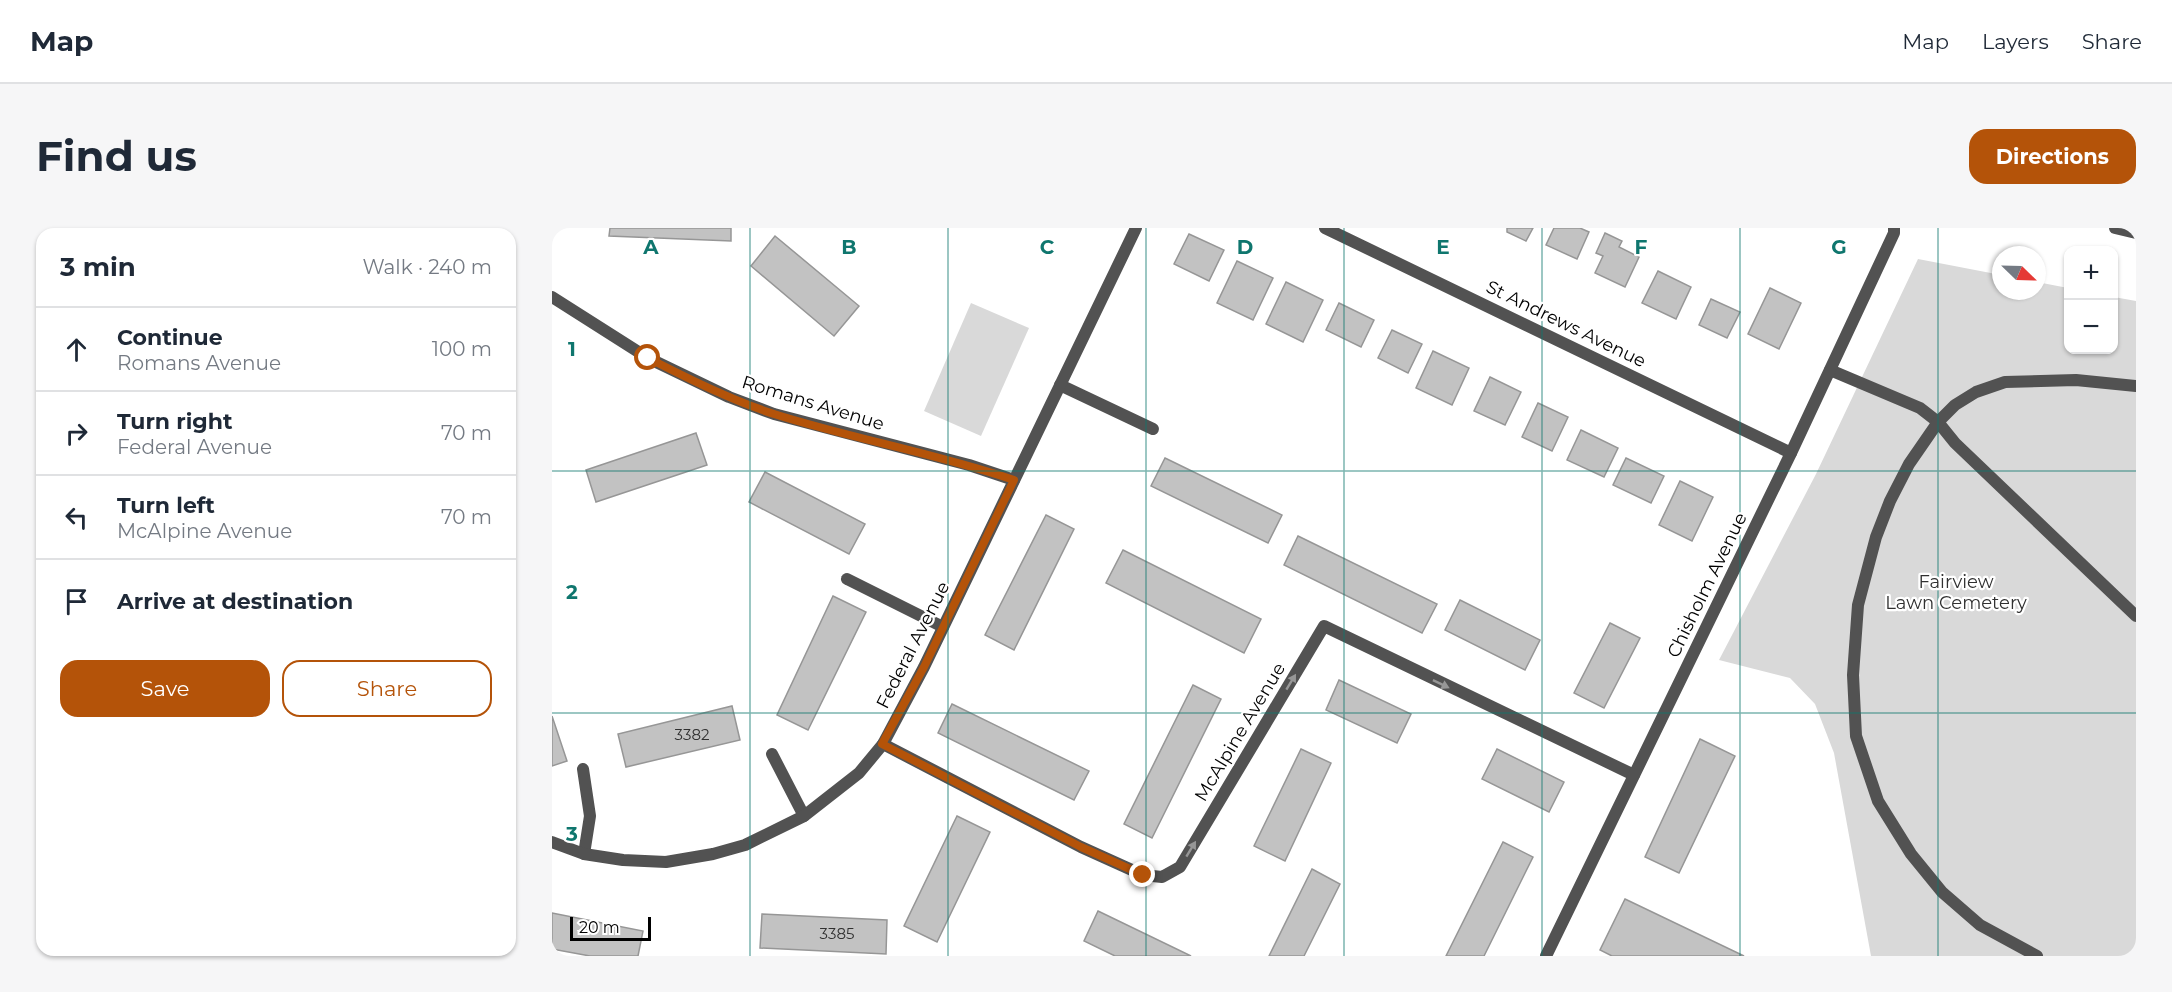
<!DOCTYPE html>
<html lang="en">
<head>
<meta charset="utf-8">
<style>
  :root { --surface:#fff; --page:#f6f6f7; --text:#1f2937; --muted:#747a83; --line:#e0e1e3; --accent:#b45309 }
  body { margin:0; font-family:Montserrat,sans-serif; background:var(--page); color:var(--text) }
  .controls { position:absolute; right:18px; top:18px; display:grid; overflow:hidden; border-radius:12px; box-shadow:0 2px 4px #0004 }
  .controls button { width:54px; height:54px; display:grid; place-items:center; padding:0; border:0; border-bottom:2px solid var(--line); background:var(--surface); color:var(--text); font:30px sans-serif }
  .compass { position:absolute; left:1440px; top:18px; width:54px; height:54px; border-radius:50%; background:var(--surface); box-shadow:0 2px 4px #0004; rotate:113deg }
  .scale { position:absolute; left:18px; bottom:15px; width:81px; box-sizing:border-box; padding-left:6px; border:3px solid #000; border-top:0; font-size:16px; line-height:21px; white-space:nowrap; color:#000; -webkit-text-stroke:4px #fff; paint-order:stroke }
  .stop { position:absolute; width:18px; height:18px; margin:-14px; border:4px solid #b45309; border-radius:50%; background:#fff }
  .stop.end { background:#b45309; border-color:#fff; box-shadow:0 2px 6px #0008 }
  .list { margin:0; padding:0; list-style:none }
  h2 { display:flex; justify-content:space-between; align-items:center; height:78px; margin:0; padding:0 24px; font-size:26px }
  h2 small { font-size:20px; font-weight:400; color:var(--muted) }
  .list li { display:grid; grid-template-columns:39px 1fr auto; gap:18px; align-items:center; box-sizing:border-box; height:84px; padding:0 24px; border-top:2px solid var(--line) }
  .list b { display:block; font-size:22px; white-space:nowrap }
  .list p { margin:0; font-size:20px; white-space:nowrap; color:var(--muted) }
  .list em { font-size:20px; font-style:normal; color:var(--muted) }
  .actions { display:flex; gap:12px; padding:18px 24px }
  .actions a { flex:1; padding:14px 0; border:2px solid var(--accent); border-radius:18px; text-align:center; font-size:21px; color:var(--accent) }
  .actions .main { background:var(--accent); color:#fff }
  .icon { flex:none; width:33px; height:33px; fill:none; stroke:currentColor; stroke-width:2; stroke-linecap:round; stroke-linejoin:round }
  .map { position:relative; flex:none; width:1584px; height:728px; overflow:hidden; border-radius:18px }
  header { display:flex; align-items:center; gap:36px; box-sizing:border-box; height:84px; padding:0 30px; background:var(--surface); border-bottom:2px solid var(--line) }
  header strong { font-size:28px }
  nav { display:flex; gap:33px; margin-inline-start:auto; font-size:21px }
  .intro { display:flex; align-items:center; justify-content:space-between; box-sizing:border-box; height:144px; padding:0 36px }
  h1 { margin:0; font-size:42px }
  .button { padding:15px 27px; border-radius:18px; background:var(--accent); color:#fff; font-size:21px; font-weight:700 }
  main { display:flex; gap:36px; padding:0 36px }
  aside { flex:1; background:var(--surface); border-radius:18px; box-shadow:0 2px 4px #0004 }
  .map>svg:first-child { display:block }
  .green { fill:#d9d9d9 }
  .building { fill:#c2c2c2; stroke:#969696; stroke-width:1.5 }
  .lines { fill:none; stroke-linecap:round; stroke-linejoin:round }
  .service { stroke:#525252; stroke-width:12 }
  .minor { stroke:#525252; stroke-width:12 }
  .oneway { fill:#979797 }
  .route { stroke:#b45309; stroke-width:8 }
  .grid { fill:none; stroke:#0f766e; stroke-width:1.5; stroke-opacity:0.55 }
  .labels { text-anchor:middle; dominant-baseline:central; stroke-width:4.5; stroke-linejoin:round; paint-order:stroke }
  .number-label { font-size:15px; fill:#303030 }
  .street-label { font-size:18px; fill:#000; stroke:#fff }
  .park-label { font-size:18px; fill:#303030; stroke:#fff }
  .grid-label { font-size:20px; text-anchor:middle; font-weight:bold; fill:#0f766e; stroke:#fff; stroke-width:4.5; stroke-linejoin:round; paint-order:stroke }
</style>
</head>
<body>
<header>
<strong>Map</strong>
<nav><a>Map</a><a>Layers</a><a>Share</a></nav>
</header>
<div class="intro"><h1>Find us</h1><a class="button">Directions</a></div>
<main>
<aside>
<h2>3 min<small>Walk · 240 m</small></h2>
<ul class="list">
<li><svg class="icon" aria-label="ahead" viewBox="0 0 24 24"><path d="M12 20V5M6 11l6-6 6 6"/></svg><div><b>Continue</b><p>Romans Avenue</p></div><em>100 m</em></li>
<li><svg class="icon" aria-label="right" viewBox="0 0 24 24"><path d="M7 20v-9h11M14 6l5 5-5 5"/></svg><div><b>Turn right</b><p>Federal Avenue</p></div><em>70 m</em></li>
<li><svg class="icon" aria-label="left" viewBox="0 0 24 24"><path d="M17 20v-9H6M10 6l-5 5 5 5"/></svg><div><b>Turn left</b><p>McAlpine Avenue</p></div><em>70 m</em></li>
<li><svg class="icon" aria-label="arrive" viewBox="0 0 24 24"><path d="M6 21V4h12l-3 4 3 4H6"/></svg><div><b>Arrive at destination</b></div></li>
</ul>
<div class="actions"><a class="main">Save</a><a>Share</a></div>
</aside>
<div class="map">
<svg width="1584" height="728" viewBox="0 0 1584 728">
  <rect width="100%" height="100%" fill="#fff"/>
  <g class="green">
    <path d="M1366,31L1449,47V63H1485V54L1516,60V122H1562V69L1584,73V728H1319L1282,525L1263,476L1238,450L1167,432L1264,246Z"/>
    <path d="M419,75L477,100L429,208L372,183Z"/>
  </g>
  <g class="building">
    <path d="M58,0H179V13L57,8Z"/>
    <path d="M955,0H981L974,13L955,4Z"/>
    <path d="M1002,0H1028L1037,4L1025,31L994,17Z"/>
    <path d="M1053,5L1070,13L1067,19L1087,29L1073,59L1043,45L1051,28L1044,25Z"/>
    <path d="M637,6L672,22L657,53L622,36Z"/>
    <path d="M223,8L307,78L282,108L199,38Z"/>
    <path d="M685,33L721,50L701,92L665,75Z"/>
    <path d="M1106,43L1139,59L1124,91L1090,75Z"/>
    <path d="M734,54L771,72L751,114L714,96Z"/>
    <path d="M1218,60L1249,75L1227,121L1196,106Z"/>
    <path d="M1159,71L1188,84L1175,110L1147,97Z"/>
    <path d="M787,75L822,92L809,119L774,102Z"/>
    <path d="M840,102L870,116L856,145L826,130Z"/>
    <path d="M881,123L917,140L900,177L864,160Z"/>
    <path d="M938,149L969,164L953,197L922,183Z"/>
    <path d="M986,175L1016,189L1000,223L970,209Z"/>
    <path d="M1029,202L1066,220L1052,249L1015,232Z"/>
    <path d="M144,205L155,237L44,274L34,242Z"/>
    <path d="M613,230L730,287L716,315L599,258Z"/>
    <path d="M1074,230L1112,248L1099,275L1061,257Z"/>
    <path d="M213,244L313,296L297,326L197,274Z"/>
    <path d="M1128,253L1161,269L1140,313L1107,297Z"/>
    <path d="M494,287L522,301L462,422L433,407Z"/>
    <path d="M746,308L885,376L870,405L732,337Z"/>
    <path d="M571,322L709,391L692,425L554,355Z"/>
    <path d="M281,368L314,384L256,502L225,487Z"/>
    <path d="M908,372L988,412L973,442L893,402Z"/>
    <path d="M1058,395L1088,410L1052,480L1022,465Z"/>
    <path d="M787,452L859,486L845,515L774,482Z"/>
    <path d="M641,457L669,471L600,610L572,596Z"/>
    <path d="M400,476L537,543L522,572L386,505Z"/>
    <path d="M180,478L188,512L74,539L66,506Z"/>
    <path d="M0,488L15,533L0,538Z"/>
    <path d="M1148,511L1183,528L1127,645L1093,629Z"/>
    <path d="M749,521L779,535L733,633L702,618Z"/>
    <path d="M945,521L1012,554L997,584L930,551Z"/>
    <path d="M405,588L438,604L385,714L352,698Z"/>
    <path d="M951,614L981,629L932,728H894Z"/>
    <path d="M760,641L788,656L752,728H717Z"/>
    <path d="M1073,671L1192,728H1060L1048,722Z"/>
    <path d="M546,683L639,728H563L532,713Z"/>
    <path d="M0,685L91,703L86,728H38L0,721Z"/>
    <path d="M210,686L335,692L334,726L208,720Z"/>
  </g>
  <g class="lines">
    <g class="service">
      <path d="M1563,0L1584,5"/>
      <path d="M1278,142L1368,180L1386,194L1403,215L1584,388"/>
      <path d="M508,157L601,201"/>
      <path d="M295,351L391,399"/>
      <path d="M220,526L252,588"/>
      <path d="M31,541L38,588L32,626"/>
      <path d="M1485,728L1428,697L1390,664L1359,626L1326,573L1304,508L1301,447L1306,377L1324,309L1338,273L1357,236L1386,194L1403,177L1424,164L1453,154L1524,152L1584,158"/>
    </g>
    <g class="minor">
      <path d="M773,0L1239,225"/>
      <path d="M0,69L96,130L177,169L222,186L417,237L462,252"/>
      <path d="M331,516L529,619L591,647L610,649L628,639L772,398L1082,547"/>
      <path d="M0,614L32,626L71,632L114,634L161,626L193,617L252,588L307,545L331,516L372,439L584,0"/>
      <path d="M994,728L1239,225L1342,5V0"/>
    </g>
  </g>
  <defs><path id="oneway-solid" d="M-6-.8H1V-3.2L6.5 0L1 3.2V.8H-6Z" transform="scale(1.5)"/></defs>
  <g class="oneway">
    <use href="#oneway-solid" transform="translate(739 454) rotate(-59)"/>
    <use href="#oneway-solid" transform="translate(889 456) rotate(26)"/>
    <use href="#oneway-solid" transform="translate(639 621) rotate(-59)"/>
  </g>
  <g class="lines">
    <path class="route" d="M96,130C137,151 179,172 222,186C301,211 383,225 462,252L372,439L330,516L529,619L591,647"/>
  </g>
  <path class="grid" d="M198,0V728M396,0V728M594,0V728M792,0V728M990,0V728M1188,0V728M1386,0V728M0,243H1584M0,485H1584"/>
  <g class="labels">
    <g class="number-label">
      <text x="140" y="506">3382</text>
      <text x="285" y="705">3385</text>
    </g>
    <g class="street-label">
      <text transform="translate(1014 96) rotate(26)">St Andrews Avenue</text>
      <text transform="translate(261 175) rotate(17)">Romans Avenue</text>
      <text transform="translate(1155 357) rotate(-64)">Chisholm Avenue</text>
      <text transform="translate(361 417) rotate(-63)">Federal Avenue</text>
      <text transform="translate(688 504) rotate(-59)">McAlpine Avenue</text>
    </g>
    <g class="park-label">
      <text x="1404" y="354">Fairview<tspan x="1404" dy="21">Lawn Cemetery</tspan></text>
    </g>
  </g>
  <g class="grid-label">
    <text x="99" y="26">A</text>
    <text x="297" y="26">B</text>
    <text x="495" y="26">C</text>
    <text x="693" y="26">D</text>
    <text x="891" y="26">E</text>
    <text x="1089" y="26">F</text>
    <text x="1287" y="26">G</text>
    <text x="20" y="128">1</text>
    <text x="20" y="371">2</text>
    <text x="20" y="613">3</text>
  </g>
</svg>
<div class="controls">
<button>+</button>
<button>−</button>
</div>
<svg class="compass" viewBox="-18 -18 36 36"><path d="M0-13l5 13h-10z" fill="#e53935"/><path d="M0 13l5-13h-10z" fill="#747a83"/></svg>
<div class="scale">20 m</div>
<div class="stop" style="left:96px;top:130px"></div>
<div class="stop end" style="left:591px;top:647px"></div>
</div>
</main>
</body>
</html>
